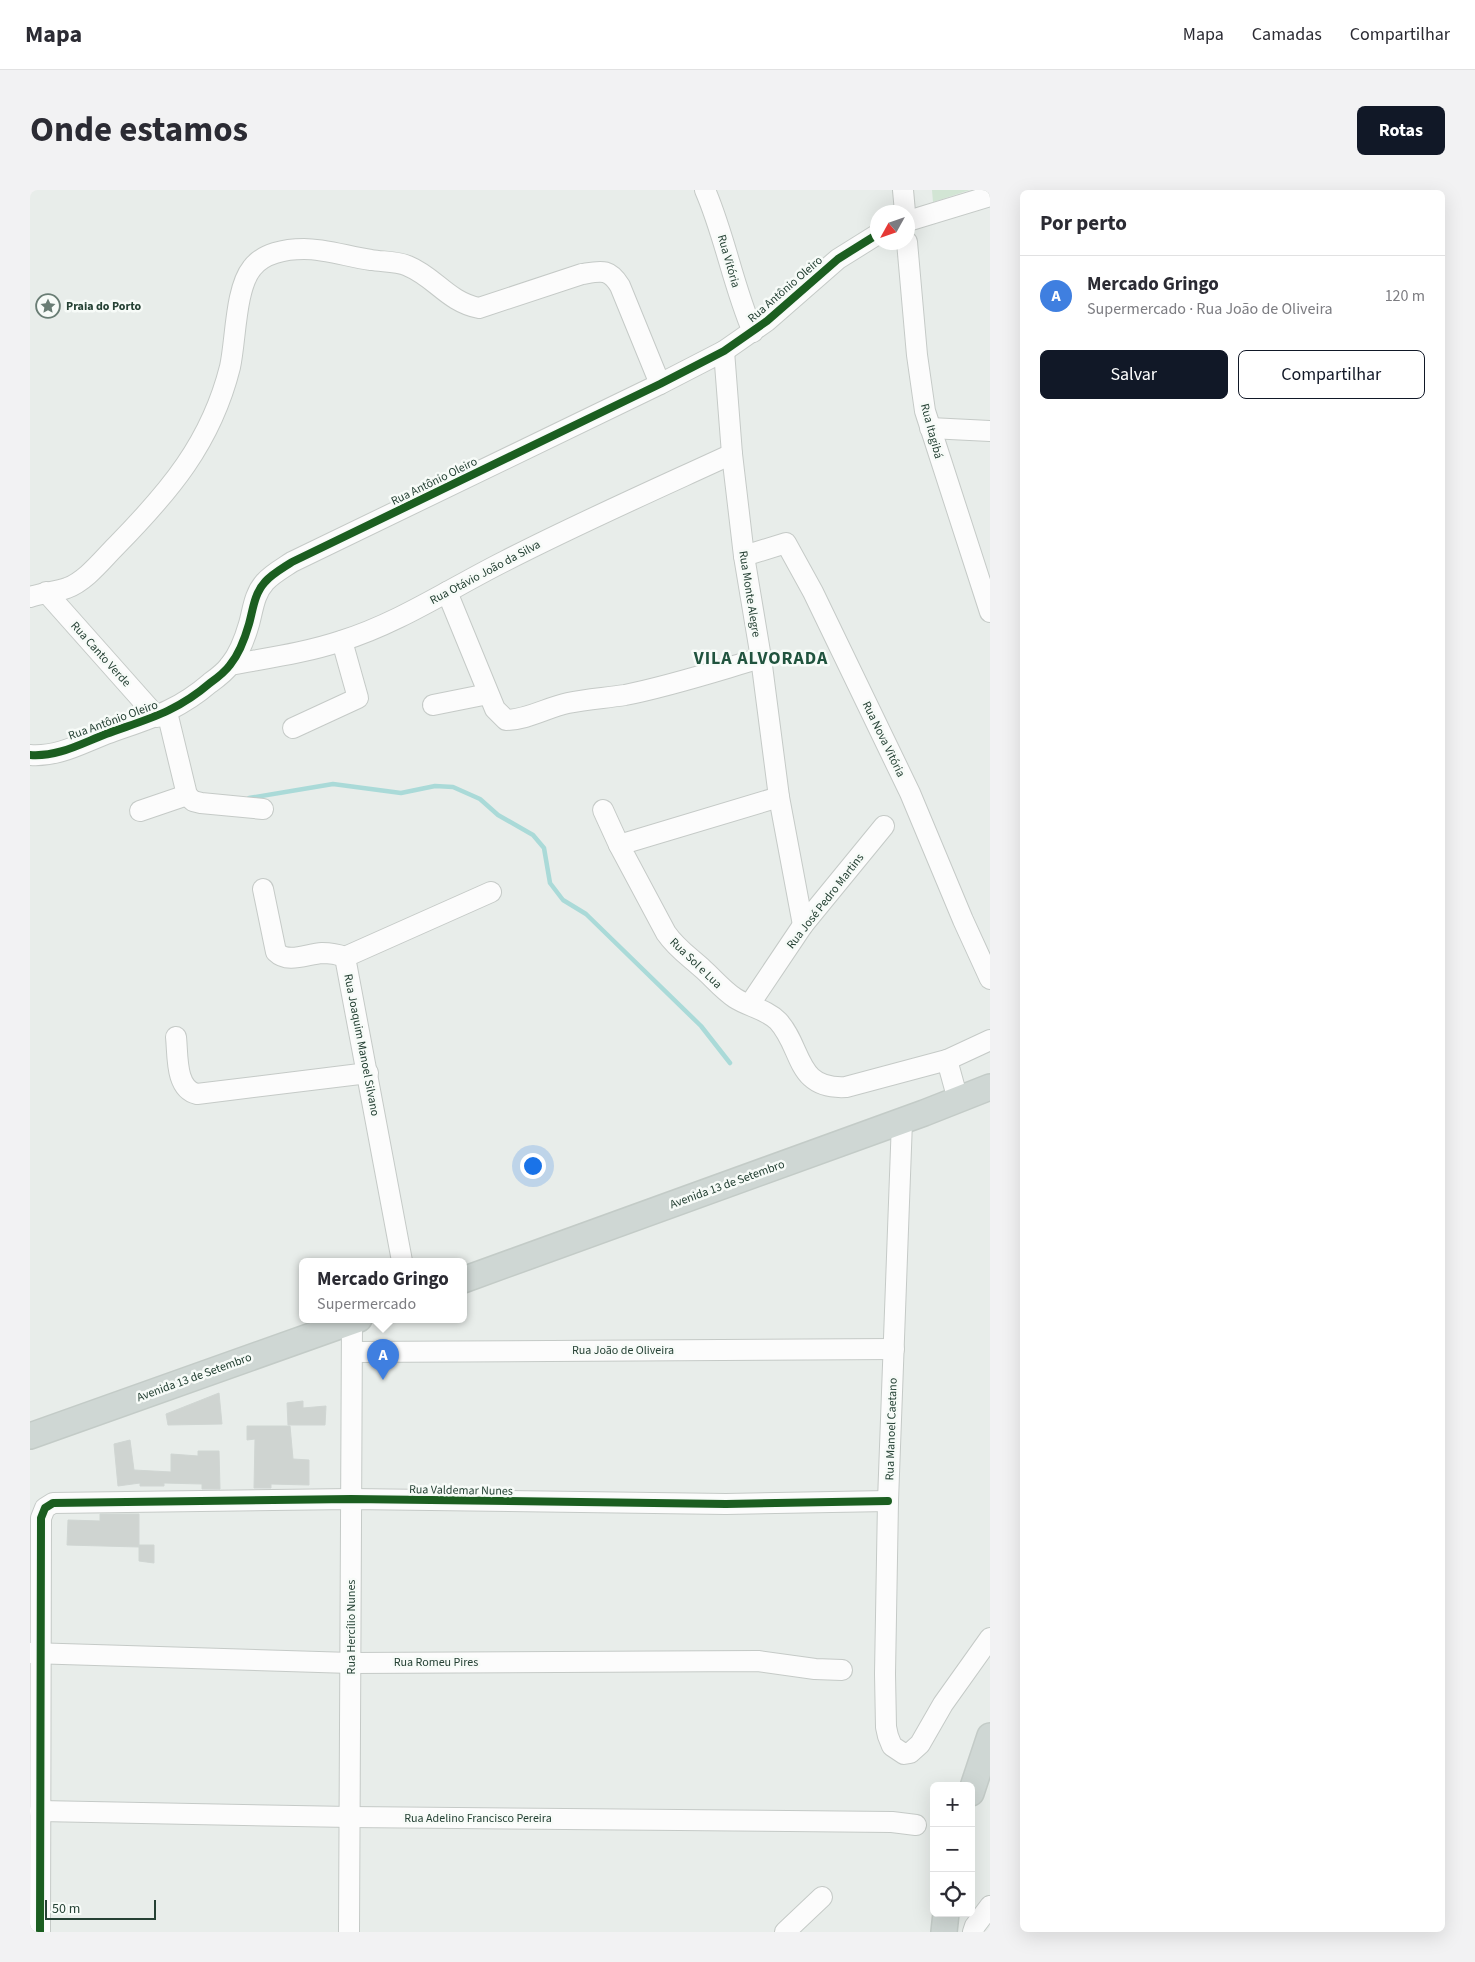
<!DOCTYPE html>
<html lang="pt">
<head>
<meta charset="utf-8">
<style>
	:root { --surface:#fff; --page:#f2f2f3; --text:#2b2b33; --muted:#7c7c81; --line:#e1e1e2; --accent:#111827 }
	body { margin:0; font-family:"Source Sans 3",sans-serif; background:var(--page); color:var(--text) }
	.controls { position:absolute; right:15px; bottom:15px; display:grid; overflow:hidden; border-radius:8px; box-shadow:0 5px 20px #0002 }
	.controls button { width:45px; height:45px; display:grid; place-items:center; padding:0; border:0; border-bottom:1px solid var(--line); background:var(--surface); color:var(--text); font:25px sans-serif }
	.compass { position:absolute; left:840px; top:15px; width:45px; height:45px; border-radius:50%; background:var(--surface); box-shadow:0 5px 20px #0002; rotate:230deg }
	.scale { position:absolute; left:15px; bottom:12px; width:111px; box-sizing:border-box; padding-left:5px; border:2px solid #254134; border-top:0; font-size:14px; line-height:18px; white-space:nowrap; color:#254134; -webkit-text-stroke:4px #f7fbf8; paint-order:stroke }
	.you { position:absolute; left:502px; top:975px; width:18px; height:18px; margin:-12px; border:4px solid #fff; border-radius:50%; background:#1a73e8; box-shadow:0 0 0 8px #1a73e833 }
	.badge { display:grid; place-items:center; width:32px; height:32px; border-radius:50%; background:var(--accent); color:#fff; font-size:16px; font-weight:700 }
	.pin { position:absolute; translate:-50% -41px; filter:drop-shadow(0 1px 2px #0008) }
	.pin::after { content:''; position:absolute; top:26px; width:18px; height:15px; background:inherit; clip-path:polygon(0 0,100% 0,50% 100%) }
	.popup { position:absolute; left:269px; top:1068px; width:168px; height:65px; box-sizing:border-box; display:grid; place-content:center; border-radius:8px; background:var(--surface); filter:drop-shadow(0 1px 4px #0005); font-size:16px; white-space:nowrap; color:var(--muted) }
	.popup b { font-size:19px; color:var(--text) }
	.popup::after { content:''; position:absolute; left:50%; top:100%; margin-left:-10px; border:10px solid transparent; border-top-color:var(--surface) }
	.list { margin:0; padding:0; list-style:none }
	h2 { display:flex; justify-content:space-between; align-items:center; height:65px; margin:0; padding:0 20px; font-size:21px }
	h2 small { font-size:16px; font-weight:400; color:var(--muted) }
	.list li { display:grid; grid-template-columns:32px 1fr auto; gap:15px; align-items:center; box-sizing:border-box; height:80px; padding:0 20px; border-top:1px solid var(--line) }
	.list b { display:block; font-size:19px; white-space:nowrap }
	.list p { margin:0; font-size:16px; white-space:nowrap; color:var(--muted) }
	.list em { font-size:16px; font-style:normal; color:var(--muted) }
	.actions { display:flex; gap:10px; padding:15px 20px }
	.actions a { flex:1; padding:11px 0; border:1px solid var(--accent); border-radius:8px; text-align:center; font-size:18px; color:var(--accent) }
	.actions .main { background:var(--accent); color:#fff }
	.icon { flex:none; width:28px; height:28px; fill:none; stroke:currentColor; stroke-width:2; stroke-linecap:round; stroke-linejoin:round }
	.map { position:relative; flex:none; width:960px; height:1742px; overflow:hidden; border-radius:8px }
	header { display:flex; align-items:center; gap:30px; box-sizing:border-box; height:70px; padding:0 25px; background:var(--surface); border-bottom:1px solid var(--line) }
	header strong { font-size:24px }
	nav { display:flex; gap:28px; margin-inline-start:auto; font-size:18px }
	.intro { display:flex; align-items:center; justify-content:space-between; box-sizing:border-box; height:120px; padding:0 30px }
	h1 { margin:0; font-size:35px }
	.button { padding:12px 22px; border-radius:8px; background:var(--accent); color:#fff; font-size:18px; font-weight:700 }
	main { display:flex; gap:30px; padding:0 30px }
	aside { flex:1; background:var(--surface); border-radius:8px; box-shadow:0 5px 20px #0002 }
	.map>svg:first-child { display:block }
	.green { fill:#d2e5d4 }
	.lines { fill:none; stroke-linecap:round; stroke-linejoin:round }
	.stream { stroke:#aadad8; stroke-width:4.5 }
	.building { fill:#cfd4d1; stroke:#d0d6d3 }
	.minor-casing { stroke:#c5cac7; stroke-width:22 }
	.major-casing { stroke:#c3cbc7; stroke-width:28 }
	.minor { stroke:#fcfcfc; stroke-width:20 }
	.major { stroke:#cfd7d4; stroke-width:25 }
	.cycleway-casing { stroke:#f7fbf8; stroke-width:11 }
	.cycleway { stroke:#1b5e20; stroke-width:8 }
	.labels { text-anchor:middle; stroke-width:5; stroke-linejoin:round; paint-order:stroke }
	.street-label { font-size:12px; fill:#254134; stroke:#f7fbf8 }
	.poi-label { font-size:12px; font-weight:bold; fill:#254134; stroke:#f7fbf8; text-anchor:start }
	.district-label { font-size:18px; font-weight:bold; letter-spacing:1px; fill:#20533e; stroke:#f7fbf8 }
</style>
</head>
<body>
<header>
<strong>Mapa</strong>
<nav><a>Mapa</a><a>Camadas</a><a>Compartilhar</a></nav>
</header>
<div class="intro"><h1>Onde estamos</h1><a class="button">Rotas</a></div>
<main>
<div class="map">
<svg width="960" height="1742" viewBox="0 0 960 1742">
	<rect width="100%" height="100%" fill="#e8edea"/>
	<polygon class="green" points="902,0 940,0 903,12"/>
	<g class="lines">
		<polyline class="stream" points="219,608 303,594 371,603 405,596 423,597 450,609 468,625 503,645 514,658 520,693 533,710 556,724 671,836 700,873"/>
	</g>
	<g class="building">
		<polygon points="189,1203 192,1234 138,1235 136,1224"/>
		<polygon points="273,1211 273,1218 296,1216 295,1235 258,1235 257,1213"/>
		<polygon points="217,1236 260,1236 263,1269 279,1270 279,1295 241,1294 241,1298 224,1298 225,1249 217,1250"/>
		<polygon points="100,1250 104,1280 141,1282 141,1264 168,1266 168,1261 189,1261 190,1299 172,1299 172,1294 134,1293 134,1296 110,1296 110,1293 88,1296 84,1254"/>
		<polygon points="70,1324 109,1324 109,1357 37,1355 38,1330 70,1331"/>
		<polygon points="109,1355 124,1355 124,1373 109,1371"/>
	</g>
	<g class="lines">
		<g class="minor-casing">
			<g id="minor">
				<path d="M675,0C695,46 703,96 723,142"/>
				<polyline points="873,0 875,22"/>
				<polyline points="878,31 960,6"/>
				<polyline points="877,52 887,165 895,221 960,422"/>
				<polyline points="694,161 702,264 714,366 731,468 749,607 773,735"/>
				<polyline points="900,238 960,241"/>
				<polyline points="714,366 756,353 783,402 880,603 933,730 960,789"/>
				<polyline points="16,402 127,527"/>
				<path d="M417,402L465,519L476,530C497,530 518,517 538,513C557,509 576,508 595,505C641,496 686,481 731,468"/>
				<path d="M0,407C12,403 25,402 37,398C56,391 72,370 86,356C139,302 181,253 200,177C206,150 205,99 222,78C233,63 256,59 274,59C296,59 319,67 341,70C353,72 367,71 378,76C405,87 418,112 449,118L552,84C571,81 579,78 590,96L630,194"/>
				<path d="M200,475C237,468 275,463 311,451C369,433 421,398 475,371C549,333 626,299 702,264"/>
				<polyline points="403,515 458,504"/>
				<polyline points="137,522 157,605 163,611 171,613 233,619"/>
				<polyline points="263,538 328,508 312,451"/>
				<path d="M0,565C28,567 50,554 76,544C117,529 145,523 180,493C187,488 195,482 200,475C209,464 215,448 219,434C223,420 224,404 235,392C242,384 253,378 262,372L630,194L694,161L737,131L808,69L848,44"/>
				<path d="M749,607L589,655L636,743C647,759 660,767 674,780C684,789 693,800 705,808C719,817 736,819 748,831C773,858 765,900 816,897L917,870"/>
				<polyline points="573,620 589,655"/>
				<polyline points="110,621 157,605"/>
				<path d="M233,699L246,762C258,774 277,764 292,763C300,763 307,764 315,767"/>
				<polyline points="720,814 773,735 854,636"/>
				<path d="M146,847C148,865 145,899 167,904L338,883"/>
				<polyline points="928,910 917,870 960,850"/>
				<polyline points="872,931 858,1311 855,1484 856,1537 858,1546 862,1556 874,1564 880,1563 890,1554 913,1514 960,1448"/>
				<polyline points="372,1071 315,767 461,702"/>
				<polyline points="322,1162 864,1159"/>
				<polyline points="0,1463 321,1473 728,1471 785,1479 812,1480"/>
				<polyline points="10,1621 320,1627 862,1632 886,1635"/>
				<polyline points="10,1742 11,1328 15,1318 23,1313 321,1309 696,1314 858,1311"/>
				<polyline points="319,1742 322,1131"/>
				<polyline points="755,1742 792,1707"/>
				<polyline points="943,1742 945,1736 960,1716"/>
			</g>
		</g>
		<g class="major-casing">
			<g id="major">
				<polyline points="433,1090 894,923 960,897"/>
				<polyline points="0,1246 329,1129"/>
				<polyline points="941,1603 960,1546"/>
				<polyline points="914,1742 916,1723"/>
			</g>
		</g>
		<use href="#minor" class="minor"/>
		<use href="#major" class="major"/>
		<g class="cycleway-casing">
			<g id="cycleway">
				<path d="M0,565C28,567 50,554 76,544C117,529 145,523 180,493C187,488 195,482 200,475C209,464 215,448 219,434C223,420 224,404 235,392C242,384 253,378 262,372L630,194L694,161L737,131L808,69L848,44"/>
				<polyline points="10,1742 11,1328 15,1318 23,1313 321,1309 696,1314 858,1311"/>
			</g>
		</g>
		<use href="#cycleway" class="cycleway"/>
	</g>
	<defs>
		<g id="sight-ring" transform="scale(1.25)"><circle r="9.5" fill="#f7fbf8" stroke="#697d74" stroke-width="1.5"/><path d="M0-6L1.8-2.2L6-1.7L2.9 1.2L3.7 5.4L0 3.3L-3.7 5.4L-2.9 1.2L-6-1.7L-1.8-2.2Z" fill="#697d74"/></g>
	</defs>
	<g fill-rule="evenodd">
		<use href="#sight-ring" x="18" y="116"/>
	</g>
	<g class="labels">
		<g class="street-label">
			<text transform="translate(699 71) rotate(74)" y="4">Rua Vitória</text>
			<text transform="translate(755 99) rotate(-41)" y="4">Rua Antônio Oleiro</text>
			<text transform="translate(902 241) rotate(75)" y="4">Rua Itagibá</text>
			<text transform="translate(404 291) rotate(-26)" y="4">Rua Antônio Oleiro</text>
			<text transform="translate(455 382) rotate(-28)" y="4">Rua Otávio João da Silva</text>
			<text transform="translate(720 404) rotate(81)" y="4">Rua Monte Alegre</text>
			<text transform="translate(71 464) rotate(48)" y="4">Rua Canto Verde</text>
			<text transform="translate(83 530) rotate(-20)" y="4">Rua Antônio Oleiro</text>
			<text transform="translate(854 549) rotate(64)" y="4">Rua Nova Vitória</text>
			<text transform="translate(795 711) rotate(-52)" y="4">Rua José Pedro Martins</text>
			<text transform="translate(666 773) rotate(44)" y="4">Rua Sol e Lua</text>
			<text transform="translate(332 855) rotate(79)" y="4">Rua Joaquim Manoel Silvano</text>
			<text transform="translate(697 994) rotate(-20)" y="4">Avenida 13 de Setembro</text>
			<text x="593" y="1164">Rua João de Oliveira</text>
			<text transform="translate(164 1187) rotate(-20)" y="4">Avenida 13 de Setembro</text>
			<text transform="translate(861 1239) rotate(-88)" y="4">Rua Manoel Caetano</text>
			<text transform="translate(431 1300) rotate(1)" y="4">Rua Valdemar Nunes</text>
			<text transform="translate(321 1437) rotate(-90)" y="4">Rua Hercílio Nunes</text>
			<text x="406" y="1476">Rua Romeu Pires</text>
			<text x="448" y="1632">Rua Adelino Francisco Pereira</text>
		</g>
		<g class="poi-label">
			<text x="36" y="120">Praia do Porto</text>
		</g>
		<g class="district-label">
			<text x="731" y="474">VILA ALVORADA</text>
		</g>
	</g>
</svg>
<div class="controls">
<button>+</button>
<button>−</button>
<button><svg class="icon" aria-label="locate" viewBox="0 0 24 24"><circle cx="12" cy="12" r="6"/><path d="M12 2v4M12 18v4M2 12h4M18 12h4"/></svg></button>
</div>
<svg class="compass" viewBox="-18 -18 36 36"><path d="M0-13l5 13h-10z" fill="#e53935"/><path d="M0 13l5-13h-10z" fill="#7c7c81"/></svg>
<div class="scale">50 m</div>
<div class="you"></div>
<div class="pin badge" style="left:353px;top:1190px;background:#3f7fe0">A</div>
<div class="popup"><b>Mercado Gringo</b>Supermercado</div>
</div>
<aside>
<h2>Por perto<small></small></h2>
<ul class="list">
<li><span class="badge" style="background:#3f7fe0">A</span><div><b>Mercado Gringo</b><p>Supermercado · Rua João de Oliveira</p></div><em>120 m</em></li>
</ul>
<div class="actions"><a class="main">Salvar</a><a>Compartilhar</a></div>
</aside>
</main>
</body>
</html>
